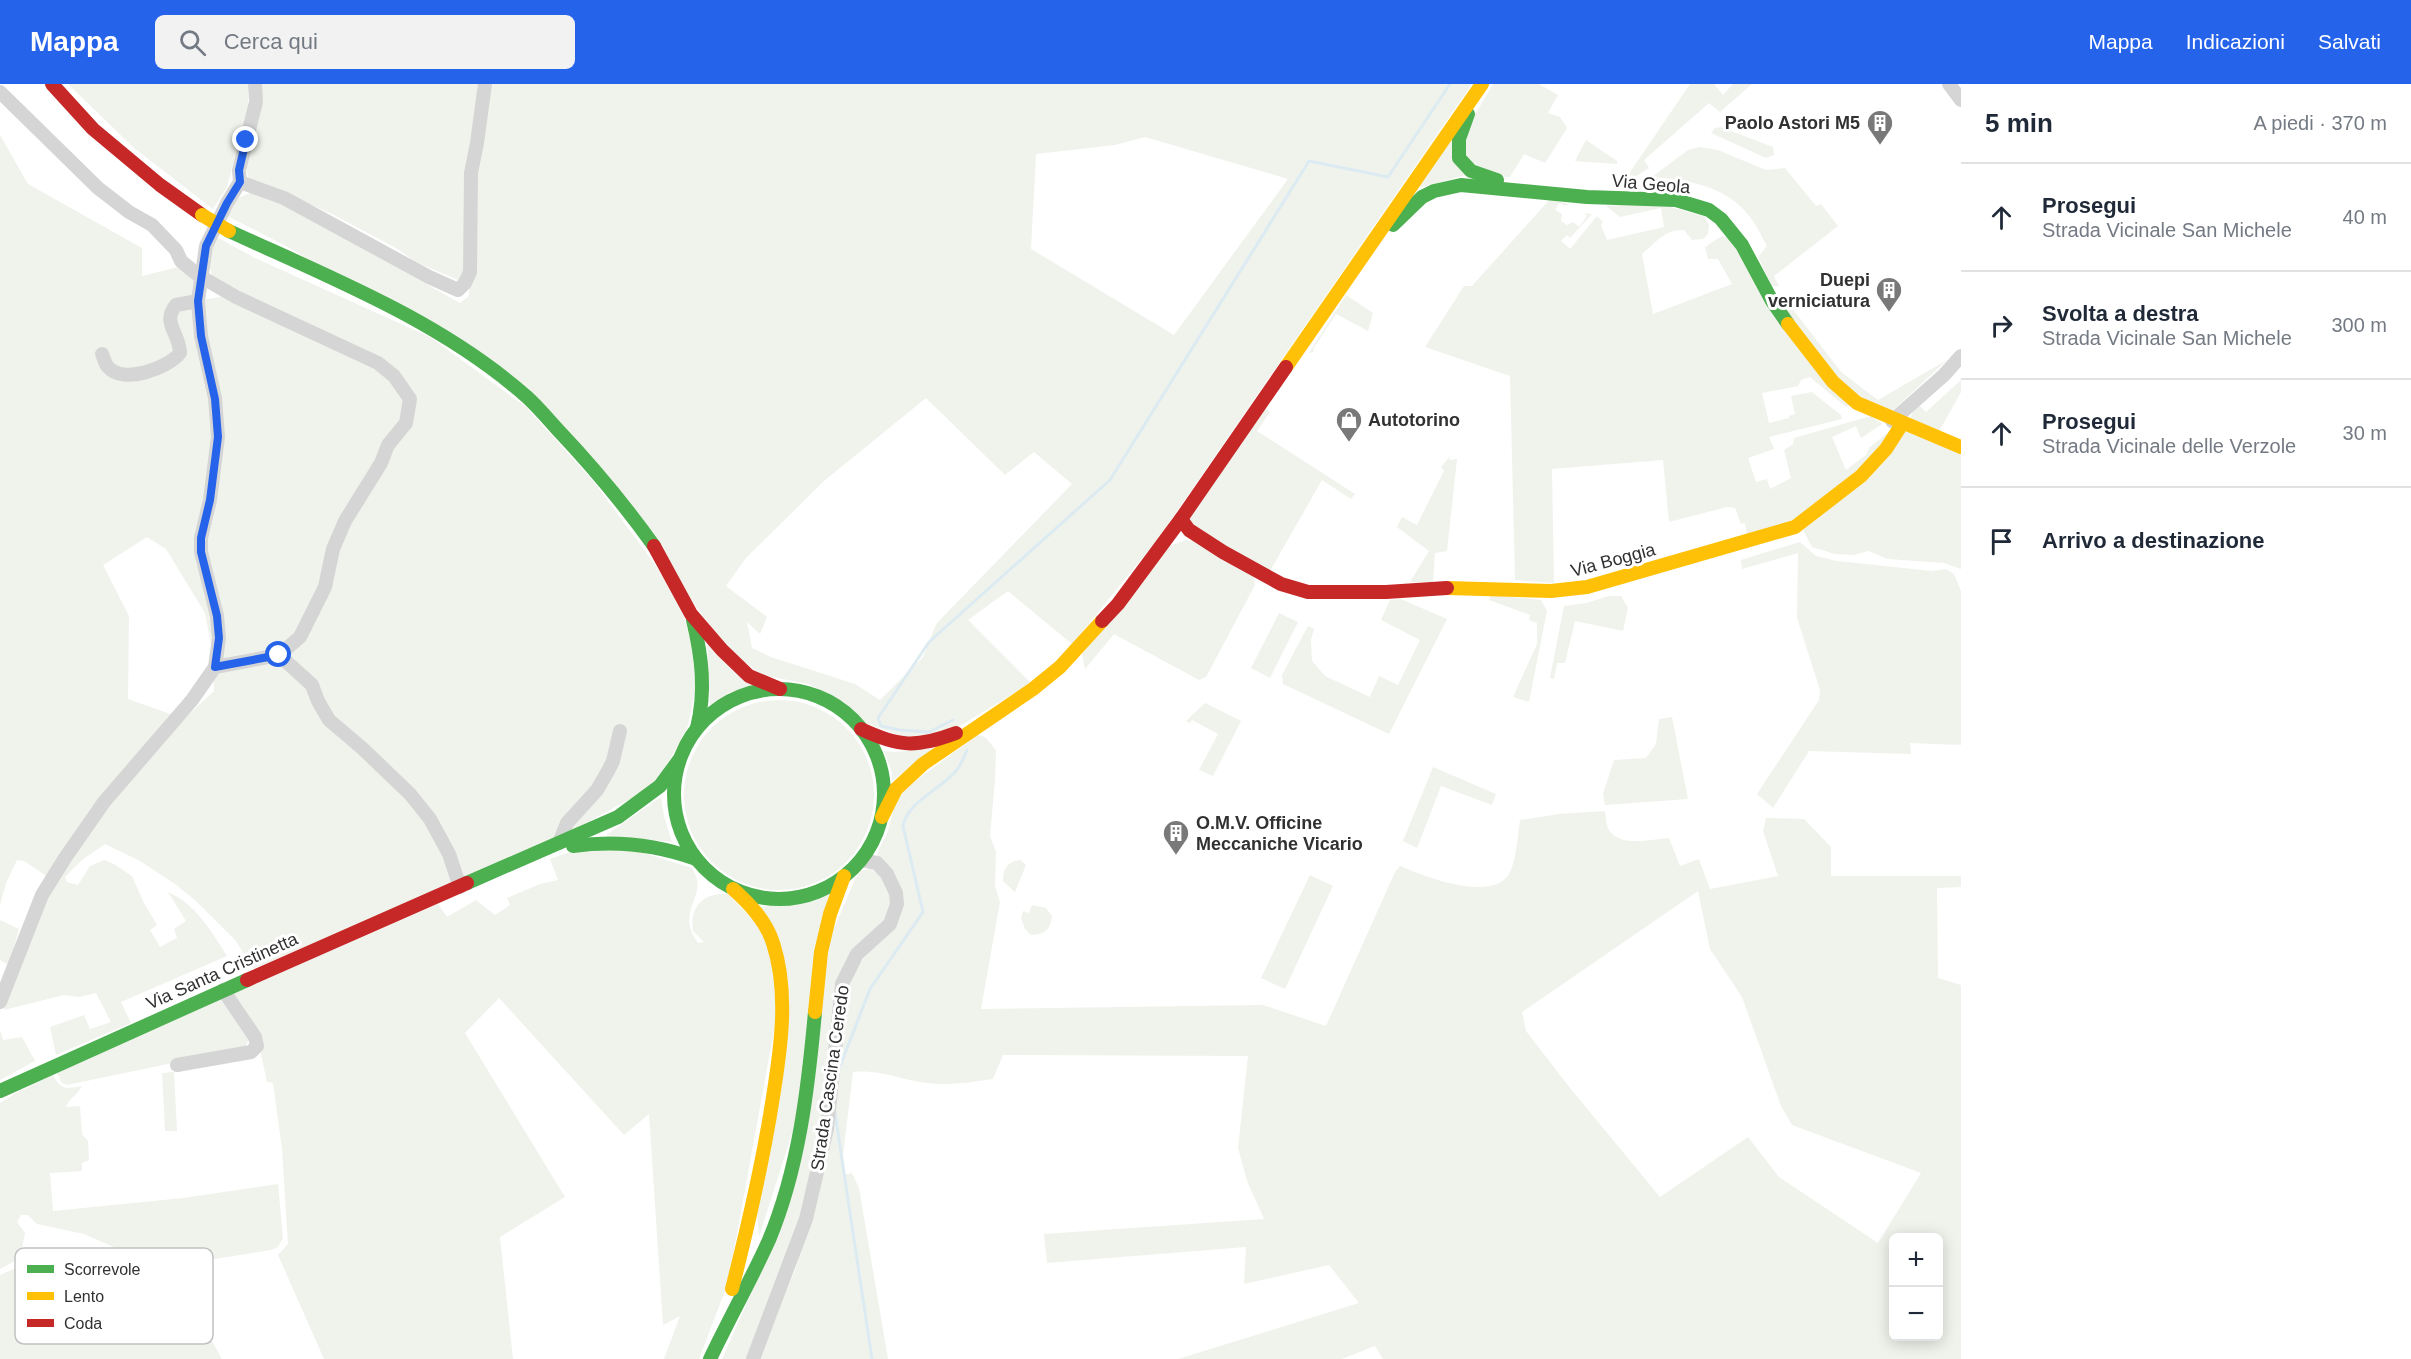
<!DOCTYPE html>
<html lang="it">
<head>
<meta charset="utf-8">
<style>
	:root { --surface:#fff; --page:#f2f2f3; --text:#1f2937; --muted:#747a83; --line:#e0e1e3; --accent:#2563eb }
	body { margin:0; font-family:Arial,sans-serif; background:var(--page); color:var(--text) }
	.controls { position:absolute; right:18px; bottom:18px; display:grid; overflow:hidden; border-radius:9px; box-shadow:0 3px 15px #0003 }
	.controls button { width:54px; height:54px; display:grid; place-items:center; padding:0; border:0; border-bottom:2px solid var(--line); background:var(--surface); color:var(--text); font:30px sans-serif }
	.stop { position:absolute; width:18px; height:18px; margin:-14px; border:4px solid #2563eb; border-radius:50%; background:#fff }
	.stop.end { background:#2563eb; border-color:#fff; box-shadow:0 2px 6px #0008 }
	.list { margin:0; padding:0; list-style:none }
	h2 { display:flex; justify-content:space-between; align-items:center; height:78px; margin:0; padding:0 24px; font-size:26px }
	h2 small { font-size:20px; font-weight:400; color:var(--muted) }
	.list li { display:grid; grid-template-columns:39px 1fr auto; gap:18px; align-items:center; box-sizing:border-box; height:108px; padding:0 24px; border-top:2px solid var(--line) }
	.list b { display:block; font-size:22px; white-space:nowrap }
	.list p { margin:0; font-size:20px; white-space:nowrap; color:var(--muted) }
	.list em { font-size:20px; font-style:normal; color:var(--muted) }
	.icon { flex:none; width:33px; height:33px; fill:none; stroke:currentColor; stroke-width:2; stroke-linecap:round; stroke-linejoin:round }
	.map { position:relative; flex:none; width:1961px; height:1275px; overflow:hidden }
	header { display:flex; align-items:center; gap:36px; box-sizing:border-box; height:84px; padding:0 30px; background:var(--accent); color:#fff }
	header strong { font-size:28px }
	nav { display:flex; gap:33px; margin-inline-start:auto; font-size:21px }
	.search { width:420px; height:54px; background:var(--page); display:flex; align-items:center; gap:15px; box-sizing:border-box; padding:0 21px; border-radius:9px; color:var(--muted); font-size:22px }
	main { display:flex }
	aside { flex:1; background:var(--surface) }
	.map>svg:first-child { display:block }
	.green { fill:#f0f3ec; fill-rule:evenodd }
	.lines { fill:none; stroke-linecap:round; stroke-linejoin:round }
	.stream { stroke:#dceaf2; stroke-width:3 }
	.street { stroke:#d5d5d5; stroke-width:14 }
	.fast { stroke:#4caf50; stroke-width:14 }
	.slow { stroke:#ffc107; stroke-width:14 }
	.jam { stroke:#c62828; stroke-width:14 }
	.slow-bridge { stroke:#ffc107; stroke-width:14 }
	.route { stroke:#2563eb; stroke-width:8 }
	.labels { text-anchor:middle; stroke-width:6; stroke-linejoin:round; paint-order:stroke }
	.poi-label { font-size:18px; font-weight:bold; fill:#313131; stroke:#fff; text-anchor:end }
	.street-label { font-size:18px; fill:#313131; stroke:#fff }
	.key { fill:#fff; stroke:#c1c1c1; stroke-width:1.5 }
	.key-label { font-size:16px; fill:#313131 }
</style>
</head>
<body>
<header>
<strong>Mappa</strong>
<div class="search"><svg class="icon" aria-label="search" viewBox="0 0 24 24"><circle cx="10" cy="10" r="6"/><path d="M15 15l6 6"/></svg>Cerca qui</div>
<nav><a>Mappa</a><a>Indicazioni</a><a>Salvati</a></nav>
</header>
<main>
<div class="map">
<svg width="1961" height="1275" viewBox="0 0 1961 1275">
	<rect width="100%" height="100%" fill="#fff"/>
	<g class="green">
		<polygon points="68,0 248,0 248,21 227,103 213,125 134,64"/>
		<path d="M257,0H1472L1157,456L1072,560L1008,507L968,536L1031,599L955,645L914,656L865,639L844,618L828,609L808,600L762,591L730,567L529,305L286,162L227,132L238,114L252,108L282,119L460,219L469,212V202L465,199L416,178L396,164L332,130L248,93L246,82ZM1145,53L1288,95L1174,251L1031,165L1036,70L1115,61ZM926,314L1005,391L1034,368L1072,400L936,540L923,573L880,616L855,600L771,573L752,564L747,538L760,550L767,533L726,502L746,474L824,397Z"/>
		<path d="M1493,0H1539L1558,11L1548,29L1560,33L1567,44L1545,79L1524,70L1510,93C1484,90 1480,91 1464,69L1467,44Z"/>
		<polygon points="1690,0 1714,0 1723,11 1733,0 1752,0 1720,28 1709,19 1644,76 1649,84 1620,103"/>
		<polygon points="1721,43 1773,63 1774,71 1766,74 1711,49 1715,44"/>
		<polygon points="1453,50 1466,91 1418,104"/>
		<path d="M0,51L28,100L142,164V192L186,181L198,191L196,217L220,213C210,184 205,184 215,152L253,173L430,253L526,323L593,397L654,479L682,526L699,588L688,642L656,701L551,758L253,885L236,857L196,817L175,800L140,777L105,760L82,776L65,793L67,798L78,801L90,782L104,776L114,780L132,792L143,817L157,841L150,846L160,863L177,854L174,845L186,837L168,808C196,820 211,847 227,872L121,918L131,939L56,971L50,943L84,931L90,945L111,938L96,909L79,913L64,911L4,926L48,793L24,777L17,776L6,799L0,821ZM147,453L166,465L205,529L213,571L214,607L184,635L128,615L129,532L103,481Z"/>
		<polygon points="1586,56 1617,77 1617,80 1575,77"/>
		<path d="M1700,63L1718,66L1766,86L1785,84L1816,122L1821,120L1838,142L1774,192L1779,202H1772L1758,173L1767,162C1762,153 1757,142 1750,133C1727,102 1688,96 1652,93L1688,66Z"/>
		<path d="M1550,115L1568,120L1567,122L1559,119L1555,126L1562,130L1561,137L1567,141L1573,138L1579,143L1587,132L1584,129L1592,130L1570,154L1567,151L1561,157L1570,165L1597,132L1603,138L1601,141L1607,156L1664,143L1661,124L1620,133L1606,122L1658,119L1705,133L1709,141L1708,150L1703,155L1692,156L1684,146C1663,146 1657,158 1642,170L1653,230L1732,200L1718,175H1708L1705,163L1722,152L1730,154L1849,322L1846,323L1810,293L1801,296L1798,302L1762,309L1769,339L1789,334V332L1795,330L1791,312L1812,308L1841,331L1842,335L1769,353L1774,365L1748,374L1756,398L1767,395L1770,405L1791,394L1784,366L1793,360L1794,354L1871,332L1882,340L1861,354L1856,342L1832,353L1846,386L1866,371L1869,364L1888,348L1879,368L1794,437L1747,452L1745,439L1741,440L1735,424L1727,423L1669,438L1663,376L1552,385L1554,499L1515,496L1510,292L1425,263L1464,202H1472Z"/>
		<polygon points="1346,211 1373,229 1368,247 1336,230 1313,265 1314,268 1309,269"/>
		<polygon points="1785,215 1841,288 1878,316 1947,276 1892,327 1883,327 1836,296 1781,220"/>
		<polygon points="1961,296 1961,308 1938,349 1910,335 1914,325 1920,322 1926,328"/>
		<polygon points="1265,325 1270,328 1257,347 1355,410 1351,415 1322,396 1270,487 1195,446 1188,433"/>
		<polygon points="1904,347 1961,368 1961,485 1944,479 1888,475 1868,467 1854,471 1835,470 1812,463 1803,446"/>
		<polygon points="1451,371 1449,376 1457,375 1447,467 1435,469 1433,498 1410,498 1429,467 1397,443 1402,433 1417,441 1444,387 1441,383"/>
		<polygon points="1186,456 1193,457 1254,493 1255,501 1206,593 1199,596 1114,550 1085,585 1082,570 1169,462"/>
		<polygon points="1800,458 1816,472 1837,477 1932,487 1946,485 1954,490 1961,507 1961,661 1910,659 1911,670 1809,667 1773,724 1757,710 1819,616 1820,606 1797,534 1798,469 1742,485 1741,476"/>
		<polygon points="1491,511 1541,516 1547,527 1529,618 1513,613 1537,560 1537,539 1529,536 1530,531 1489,516"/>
		<polygon points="1609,512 1621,512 1628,524 1623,547 1575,537 1565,579 1557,579 1554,595 1550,594 1564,522 1586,519"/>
		<polygon points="1401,515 1447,535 1389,650 1283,600 1282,591 1308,542 1314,545 1311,556 1312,577 1325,592 1370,613 1379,592 1398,601 1420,556 1381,536 1390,516"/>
		<polygon points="1279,529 1298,538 1270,594 1251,584"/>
		<polygon points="707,557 754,601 728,609 710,622"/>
		<circle cx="779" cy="711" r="95"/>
		<polygon points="1205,619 1241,637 1213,692 1199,686 1218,650 1192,636 1190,639 1186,637"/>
		<polygon points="1672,633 1688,715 1605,721 1603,710 1614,676 1646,674 1656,660 1659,635"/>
		<path d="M978,651L985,653L996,666L995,696L990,752L996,768L995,802L1000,818L981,925L1263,921L1326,942L1395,788L1400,782C1423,792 1492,819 1509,790C1516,778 1518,751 1520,736L1559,730L1605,727C1606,733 1606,741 1609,746C1620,764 1652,755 1669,754L1680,782L1699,775L1710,805L1778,792L1763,747L1766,734L1804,735L1831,763V792H1961V803L1937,804L1938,894L1961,901V1275H1383L1375,1262L1342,1275H1178L1359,1219L1329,1181L1244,1200L1246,1163L1047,1179L1044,1150L1264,1135L1247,1097L1238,1064L1248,972L1003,971L993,995C972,998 948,1002 927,999C899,996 883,985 853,988L842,1080L844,1091L852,1089L859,1104L888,1275H758L795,1186L816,1113L849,903C859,875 872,864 892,843L891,786L877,771C880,761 886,754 889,744C892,732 894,720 900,708ZM1698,807L1710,865L1742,913L1781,1022L1792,1041L1921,1089L1878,1159L1779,1093L1748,1053L1660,1113L1570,1004L1526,947L1522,928ZM1894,1154H1938V1252H1894Z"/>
		<polygon points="934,664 892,697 892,689 884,667 895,668"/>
		<polygon points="1433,683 1496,710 1492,721 1441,702 1417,764 1403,757"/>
		<polygon points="661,713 664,732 672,758 606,751"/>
		<path d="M618,761L692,784C711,814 673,824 698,859L704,858L693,847C689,823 704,808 728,810L762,846L777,930L728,1199L699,1275H664L680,1232L663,1241L649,1030L624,1051L499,914L465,949L565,1113L500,1153L513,1275H324L278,1171L288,1160L282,1065L273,999L267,998L261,970V958L232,910L438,820L447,833L476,816L495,831L510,821L507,814L540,800L558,796L550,775L570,768Z"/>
		<path d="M1020,776L1026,781L1015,808L1003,797C1003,785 1007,778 1020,776Z"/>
		<polygon points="869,785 879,787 891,808 889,835 853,871 823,1042 803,1136 748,1275 722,1275 774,1158 830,854 855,795 861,787"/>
		<polygon points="1310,791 1333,802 1285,905 1261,894"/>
		<path d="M832,808L803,1015L759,1153L757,1129L780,985L759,823C784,821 810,820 832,808Z"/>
		<path d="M1032,821L1046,824L1052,832C1051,845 1044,851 1031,851L1025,845L1021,834L1023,827L1029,829Z"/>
		<polygon points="0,836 19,845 9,881 0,876"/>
		<polygon points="220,915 249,954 245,964 67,1001 62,999 57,989"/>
		<polygon points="0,946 3,956 22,953 35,977 0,996"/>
		<polygon points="174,988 177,1047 165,1047 162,989"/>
		<path d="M53,991C61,1006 66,1005 82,1002C78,1011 69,1014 66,1023L80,1022L82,1050L88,1057L89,1076L82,1079V1087L50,1089L53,1127L183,1114L278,1100L283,1154L278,1163L271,1166L170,1182L222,1275H0V1191C49,1167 91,1186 140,1201L151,1190L154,1181L84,1150L37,1140L28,1131H21L17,1138L25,1149L20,1174L0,1185V1019L16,1009Z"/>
	</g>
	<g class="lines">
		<g class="stream">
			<polyline points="953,636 929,648 900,646 881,642 878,634 929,558 1110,396 1309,77 1388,93 1450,0"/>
			<path d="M839,985L870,905L923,828L903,742C908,717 940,706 956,687C961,681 964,673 967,666"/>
			<polyline points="835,1029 872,1275"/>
		</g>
		<g class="street">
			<polyline points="1949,0 1961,16"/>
			<polyline points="0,8 98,104 129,128 152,141 176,166 181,177 198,191 236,213 378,279 394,292 410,315 406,339 388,361 381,379 345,437 333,465 325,503 300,553 279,571 215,583 192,616 104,718 65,774 42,811 0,918"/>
			<polyline points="240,98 239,86 256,18 255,0"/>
			<path d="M102,270C104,274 105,280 108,283C123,301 168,284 180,269C180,249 161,239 176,221L198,217"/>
			<polyline points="1892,337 1944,291 1961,272"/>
			<polyline points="279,571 312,601 318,617 329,636 362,664 410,710 430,735 449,770 460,803"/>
			<polyline points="215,583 219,554 217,532 201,468 201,454 210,416 218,353 215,314 201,252 198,217 206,162 227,119 240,98 284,114 429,193 458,206 465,199 470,188 471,89 477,59 485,0"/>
			<polyline points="559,759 567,739 597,706 608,687 613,677 620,647"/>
			<polyline points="177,981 251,968 257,962 255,953 223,906"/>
			<polyline points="753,1275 806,1135 827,1045 842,900 857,870 890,840 897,820 896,809 887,790 877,779 861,776"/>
		</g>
		<g class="fast">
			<polyline points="1468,30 1459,55 1459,74 1471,87 1497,96"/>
			<polyline points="1393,141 1422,113 1434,107 1461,101 1587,113 1676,116 1709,126 1721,135 1742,161 1772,217 1788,240"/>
			<path d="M229,147C331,194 441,237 527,313C538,323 548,335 558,346C593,383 624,420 654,462"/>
			<path d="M693,536C702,573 706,607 697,644"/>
			<circle cx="779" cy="710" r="105"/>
			<path d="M573,762C616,756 655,760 696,775"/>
			<polyline points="467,799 618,733 660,702 679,676"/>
			<polyline points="0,1007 247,896"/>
			<path d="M710,1275C729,1235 751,1196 769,1156C799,1084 808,1005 815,928"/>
		</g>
		<g class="slow">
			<polyline points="1788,240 1833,298 1857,319 1961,363"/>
			<polyline points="1286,283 1482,0"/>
			<polyline points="1447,504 1551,507 1587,503 1795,443 1861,392 1886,365 1902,340"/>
			<polyline points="882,733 896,705 923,680 1033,605 1060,583 1102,537"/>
			<polyline points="815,928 821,868 830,830 844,792"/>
			<path d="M732,1205C748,1142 763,1078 773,1013C781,963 789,908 773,859C766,837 750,820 733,805"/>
		</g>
		<g class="jam">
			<polyline points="52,0 93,45 160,101 202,131"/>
			<polyline points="1181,435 1189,446 1223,468 1281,500 1308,508 1386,508 1447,504"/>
			<polyline points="654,462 691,530 722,566 749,592 780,605"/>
			<polyline points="1102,537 1118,520 1181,435 1286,283"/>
			<path d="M861,645C899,663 916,664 956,649"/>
			<polyline points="247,896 467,799"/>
		</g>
		<polyline class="slow-bridge" points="202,131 229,147"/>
	</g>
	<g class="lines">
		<polyline class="route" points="246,56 239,86 240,98 227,119 206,162 198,217 201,252 215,315 218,353 210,416 201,454 201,468 217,532 219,554 215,583 279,571"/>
	</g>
	<defs>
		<g id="building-pin" transform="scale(1.35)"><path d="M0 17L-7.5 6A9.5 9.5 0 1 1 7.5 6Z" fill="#797979" stroke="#fff"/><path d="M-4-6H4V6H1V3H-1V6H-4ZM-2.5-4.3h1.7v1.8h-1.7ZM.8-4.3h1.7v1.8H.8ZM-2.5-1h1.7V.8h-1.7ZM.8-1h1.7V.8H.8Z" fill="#fff"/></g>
		<g id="shop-pin" transform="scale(1.35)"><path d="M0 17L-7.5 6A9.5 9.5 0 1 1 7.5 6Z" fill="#797979" stroke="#fff"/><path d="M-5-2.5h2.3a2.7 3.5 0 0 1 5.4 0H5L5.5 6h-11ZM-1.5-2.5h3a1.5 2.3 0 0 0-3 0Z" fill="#fff"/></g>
	</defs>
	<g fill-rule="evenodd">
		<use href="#building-pin" x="1880" y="39"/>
		<use href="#building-pin" x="1889" y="206"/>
		<use href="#shop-pin" x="1349" y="336"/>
		<use href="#building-pin" x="1176" y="749"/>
	</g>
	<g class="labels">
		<g class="poi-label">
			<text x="1860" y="45">Paolo Astori M5</text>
			<text x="1870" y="202">Duepi<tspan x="1870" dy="21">verniciatura</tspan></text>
			<text x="1368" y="342" text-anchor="start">Autotorino</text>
			<text x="1196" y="745" text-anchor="start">O.M.V. Officine<tspan x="1196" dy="21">Meccaniche Vicario</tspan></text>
		</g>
		<g class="street-label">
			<text transform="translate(1651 100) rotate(5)" y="6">Via Geola</text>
			<text transform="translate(1613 476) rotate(-15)" y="6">Via Boggia</text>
			<text transform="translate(222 887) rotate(-24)" y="6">Via Santa Cristinetta</text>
			<text transform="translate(830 994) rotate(-82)" y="6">Strada Cascina Ceredo</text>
		</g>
	</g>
	<rect x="15" y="1164" width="198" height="96" rx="9" class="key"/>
	<rect x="27" y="1181" width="27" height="8" fill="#4caf50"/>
	<rect x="27" y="1208" width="27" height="8" fill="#ffc107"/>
	<rect x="27" y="1235" width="27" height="8" fill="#c62828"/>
	<g class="key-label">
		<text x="64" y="1191">Scorrevole</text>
		<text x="64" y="1218">Lento</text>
		<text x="64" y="1245">Coda</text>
	</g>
</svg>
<div class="controls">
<button>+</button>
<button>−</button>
</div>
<div class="stop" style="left:279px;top:571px"></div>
<div class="stop end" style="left:246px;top:56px"></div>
</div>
<aside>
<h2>5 min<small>A piedi · 370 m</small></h2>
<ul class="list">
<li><svg class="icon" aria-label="ahead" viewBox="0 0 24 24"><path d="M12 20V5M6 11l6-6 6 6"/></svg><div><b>Prosegui</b><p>Strada Vicinale San Michele</p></div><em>40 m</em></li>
<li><svg class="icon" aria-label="right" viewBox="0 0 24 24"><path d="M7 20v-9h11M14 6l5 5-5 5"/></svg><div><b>Svolta a destra</b><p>Strada Vicinale San Michele</p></div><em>300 m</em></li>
<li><svg class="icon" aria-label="ahead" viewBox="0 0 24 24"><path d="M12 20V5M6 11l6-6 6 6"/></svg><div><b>Prosegui</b><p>Strada Vicinale delle Verzole</p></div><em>30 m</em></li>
<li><svg class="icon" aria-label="arrive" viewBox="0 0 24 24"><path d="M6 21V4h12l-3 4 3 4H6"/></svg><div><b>Arrivo a destinazione</b></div></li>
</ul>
</aside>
</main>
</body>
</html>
